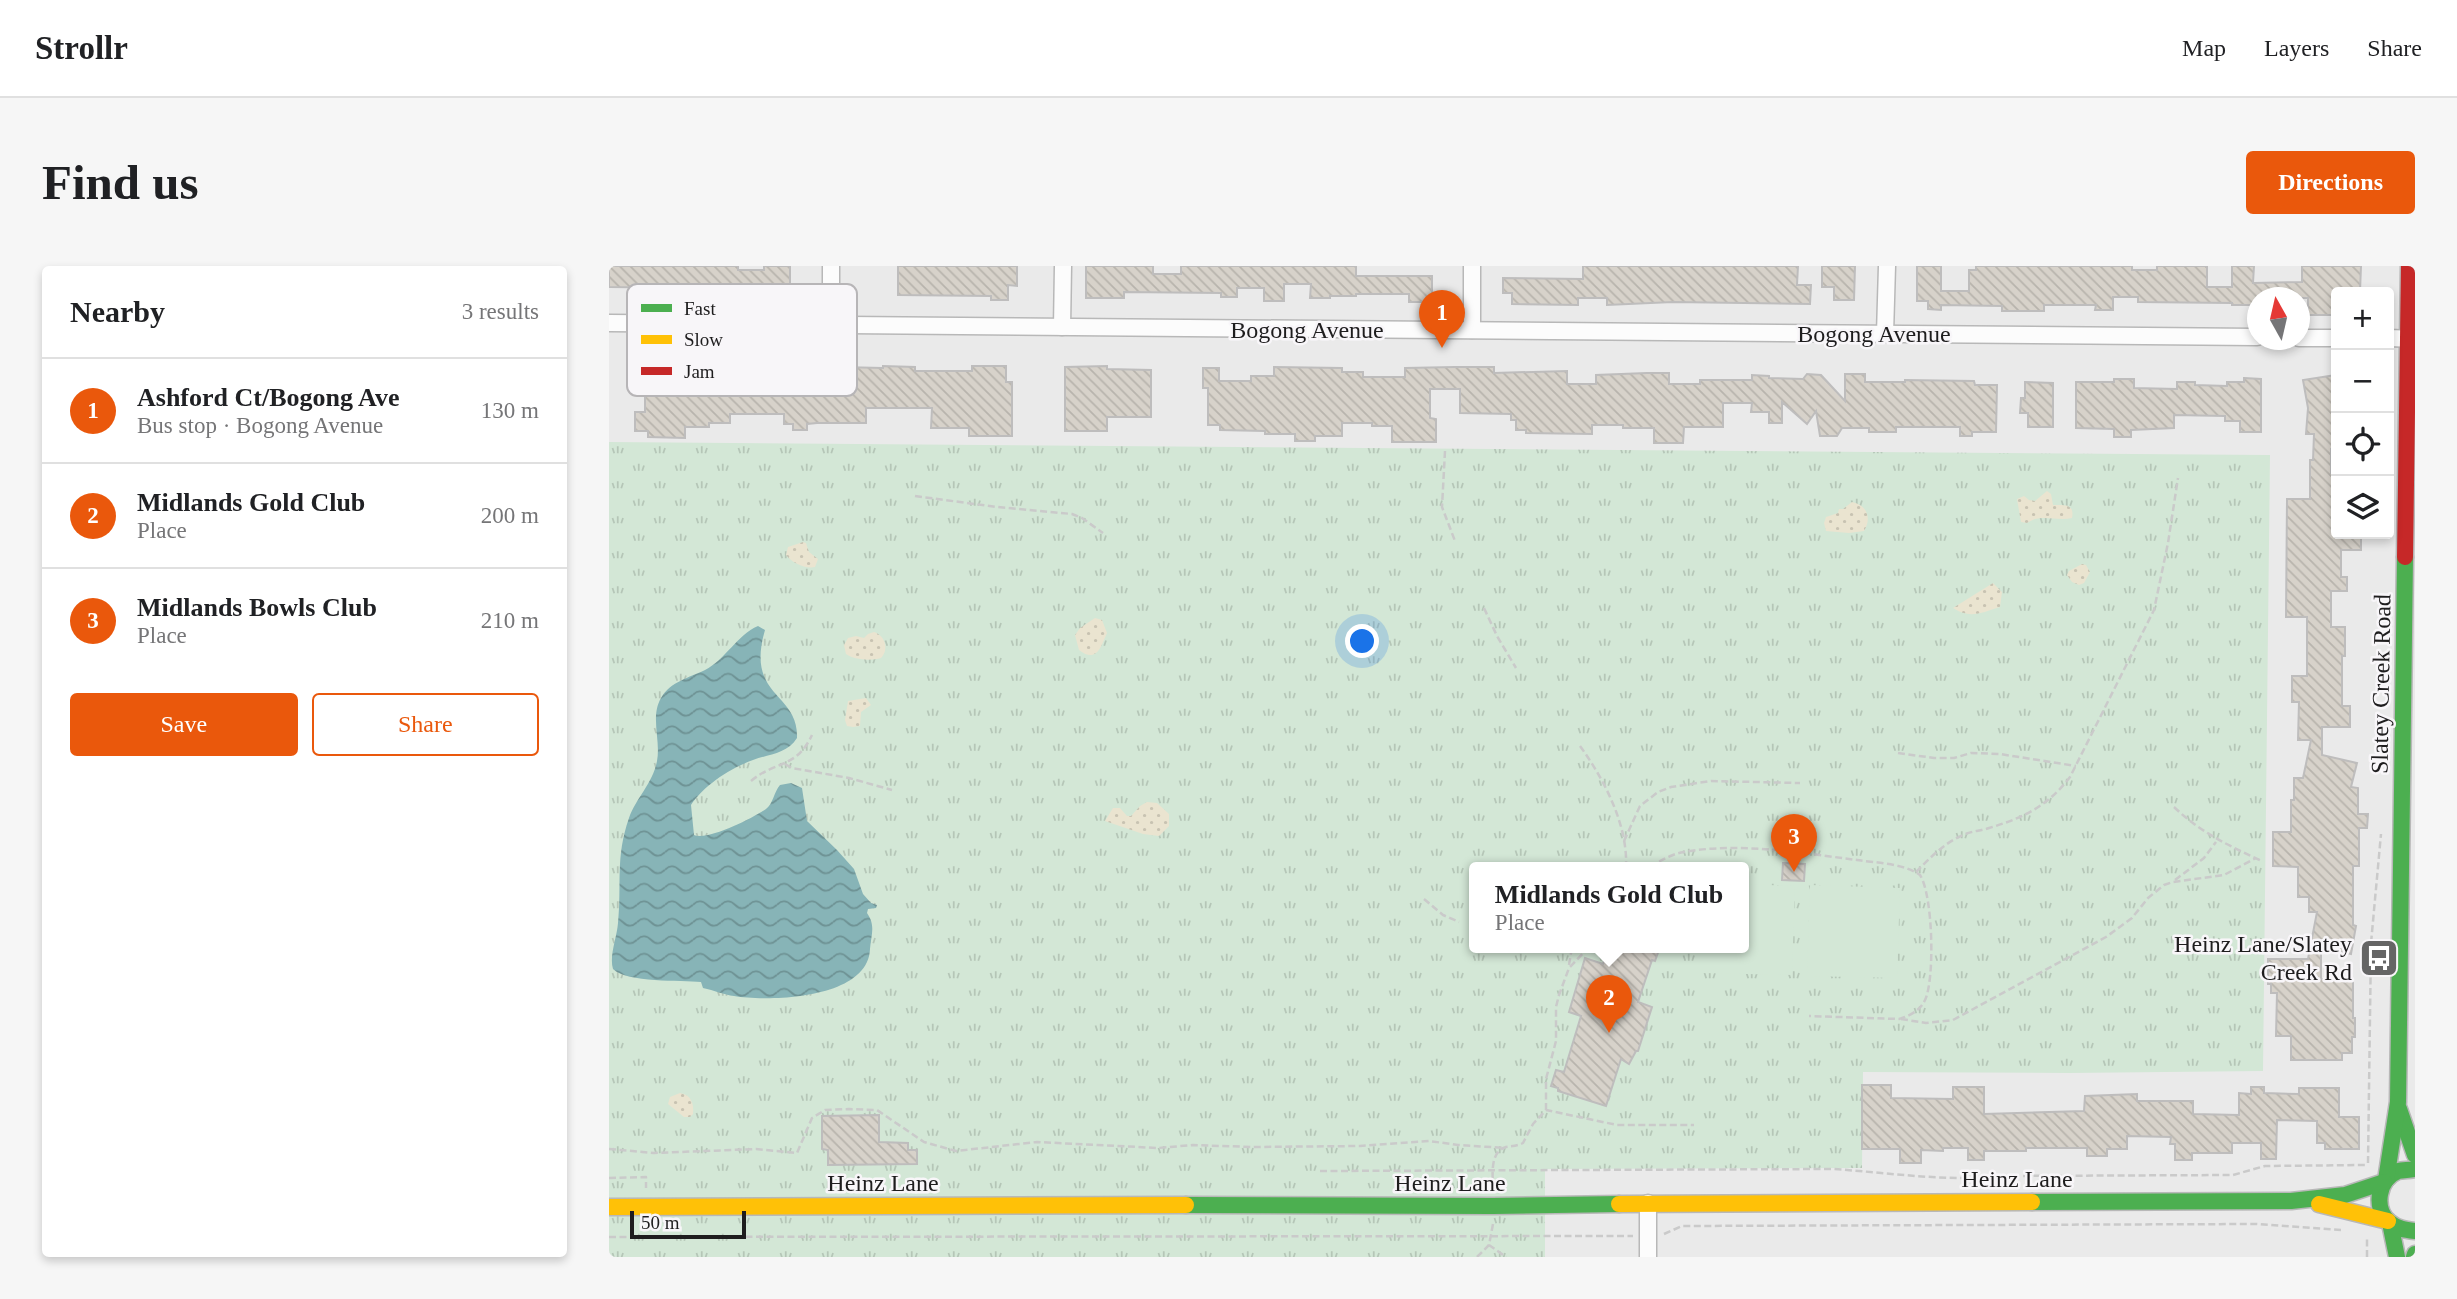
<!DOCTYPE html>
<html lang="en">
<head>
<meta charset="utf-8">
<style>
	:root { --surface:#fff; --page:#f6f6f6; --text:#202124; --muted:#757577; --line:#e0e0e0; --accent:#ea580c }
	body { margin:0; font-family:"Times New Roman",serif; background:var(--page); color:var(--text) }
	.controls { position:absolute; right:21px; top:21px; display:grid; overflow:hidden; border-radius:7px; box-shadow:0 4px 10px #0003 }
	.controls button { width:63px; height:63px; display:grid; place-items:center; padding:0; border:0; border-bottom:2px solid var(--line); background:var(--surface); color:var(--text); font:35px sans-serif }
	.compass { position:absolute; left:1638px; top:21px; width:63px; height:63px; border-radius:50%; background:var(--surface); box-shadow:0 4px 10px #0003; rotate:352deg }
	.scale { position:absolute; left:21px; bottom:18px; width:116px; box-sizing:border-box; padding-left:7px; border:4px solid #1e1d1e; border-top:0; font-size:19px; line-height:24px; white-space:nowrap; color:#1e1d1e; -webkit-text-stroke:5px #f8f6f9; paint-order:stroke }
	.you { position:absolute; left:754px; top:376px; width:24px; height:24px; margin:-18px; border:5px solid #fff; border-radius:50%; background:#1a73e8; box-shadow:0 0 0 10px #1a73e833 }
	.badge { display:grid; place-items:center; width:46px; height:46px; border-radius:50%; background:var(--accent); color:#fff; font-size:23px; font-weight:700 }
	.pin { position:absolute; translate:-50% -58px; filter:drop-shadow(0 2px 4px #0008) }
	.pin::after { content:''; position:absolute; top:37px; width:24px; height:21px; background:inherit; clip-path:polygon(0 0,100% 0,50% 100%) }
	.popup { position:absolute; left:860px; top:596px; width:280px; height:91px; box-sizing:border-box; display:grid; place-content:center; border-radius:7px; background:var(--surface); filter:drop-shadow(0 2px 5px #0005); font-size:23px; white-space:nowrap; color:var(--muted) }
	.popup b { font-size:26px; color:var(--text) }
	.popup::after { content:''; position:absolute; left:50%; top:100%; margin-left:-14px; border:14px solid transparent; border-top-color:var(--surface) }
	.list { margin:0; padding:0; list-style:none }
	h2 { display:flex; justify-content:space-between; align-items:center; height:91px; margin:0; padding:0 28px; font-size:30px }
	h2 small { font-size:23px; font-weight:400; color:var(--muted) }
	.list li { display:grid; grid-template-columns:46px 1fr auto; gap:21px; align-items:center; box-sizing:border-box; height:105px; padding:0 28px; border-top:2px solid var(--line) }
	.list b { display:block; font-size:26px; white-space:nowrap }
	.list p { margin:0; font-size:23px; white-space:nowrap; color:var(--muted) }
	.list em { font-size:23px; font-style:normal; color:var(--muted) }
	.actions { display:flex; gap:14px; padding:21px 28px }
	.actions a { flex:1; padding:16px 0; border:2px solid var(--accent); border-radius:7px; text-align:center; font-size:24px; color:var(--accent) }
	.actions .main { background:var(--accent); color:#fff }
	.icon { flex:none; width:38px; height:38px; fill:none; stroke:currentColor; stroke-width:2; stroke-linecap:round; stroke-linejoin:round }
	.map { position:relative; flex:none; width:1806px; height:991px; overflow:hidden; border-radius:7px }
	header { display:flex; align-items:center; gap:42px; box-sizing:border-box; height:98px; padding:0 35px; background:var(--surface); border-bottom:2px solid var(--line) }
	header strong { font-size:33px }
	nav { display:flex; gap:38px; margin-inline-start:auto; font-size:24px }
	.intro { display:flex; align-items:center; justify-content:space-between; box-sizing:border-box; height:168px; padding:0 42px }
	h1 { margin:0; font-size:49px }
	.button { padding:18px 32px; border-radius:7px; background:var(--accent); color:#fff; font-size:24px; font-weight:700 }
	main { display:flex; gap:42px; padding:0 42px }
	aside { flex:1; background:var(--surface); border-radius:7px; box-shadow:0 4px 10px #0003 }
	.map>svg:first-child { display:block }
	.grass { fill:url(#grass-tufts); fill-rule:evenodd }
	.sand { fill:url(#sand-dots) }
	.pitch { fill:#d3e7d6 }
	.water { fill:url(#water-waves) }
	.building { fill:url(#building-back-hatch); stroke:#bebdbd; stroke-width:2 }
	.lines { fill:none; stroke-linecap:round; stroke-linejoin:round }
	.street-casing { stroke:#b8b8b8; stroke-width:19 }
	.fast-casing { stroke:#b8b8b8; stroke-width:19 }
	.slow-casing { stroke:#b8b8b8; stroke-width:19 }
	.jam-casing { stroke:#b8b8b8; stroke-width:19 }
	.path { stroke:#cacaca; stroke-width:2.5; stroke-dasharray:7 3.5; stroke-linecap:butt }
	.street { stroke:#fcfcfc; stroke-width:16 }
	.fast { stroke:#4caf50; stroke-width:16 }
	.slow { stroke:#ffc107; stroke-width:16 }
	.jam { stroke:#c62828; stroke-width:16 }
	.labels { text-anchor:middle; stroke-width:5; stroke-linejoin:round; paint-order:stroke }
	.street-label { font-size:24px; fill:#1e1d1e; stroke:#f8f6f9 }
	.poi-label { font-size:24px; fill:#1e1d1e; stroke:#f8f6f9; text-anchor:end }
	.key { fill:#f8f6f9; stroke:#b7b5b7; stroke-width:2 }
	.key-label { font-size:19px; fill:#1e1d1e }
</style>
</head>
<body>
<header>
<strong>Strollr</strong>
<nav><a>Map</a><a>Layers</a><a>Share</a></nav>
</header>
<div class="intro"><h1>Find us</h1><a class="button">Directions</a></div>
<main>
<aside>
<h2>Nearby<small>3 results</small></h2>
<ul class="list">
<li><span class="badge">1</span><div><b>Ashford Ct/Bogong Ave</b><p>Bus stop · Bogong Avenue</p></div><em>130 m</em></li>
<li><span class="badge">2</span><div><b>Midlands Gold Club</b><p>Place</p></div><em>200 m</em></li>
<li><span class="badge">3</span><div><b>Midlands Bowls Club</b><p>Place</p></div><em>210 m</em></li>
</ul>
<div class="actions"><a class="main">Save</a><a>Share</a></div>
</aside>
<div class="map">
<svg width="1806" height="991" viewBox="0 0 1806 991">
	<defs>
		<pattern id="grass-tufts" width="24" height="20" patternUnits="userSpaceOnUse" patternTransform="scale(1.75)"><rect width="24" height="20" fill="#d3e7d6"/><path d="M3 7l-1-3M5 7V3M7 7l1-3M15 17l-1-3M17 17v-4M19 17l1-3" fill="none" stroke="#b5c6b7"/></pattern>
		<pattern id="sand-dots" width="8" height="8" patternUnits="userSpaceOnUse" patternTransform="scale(1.75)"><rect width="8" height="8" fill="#eae4d0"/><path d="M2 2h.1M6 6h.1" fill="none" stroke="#c8c3b2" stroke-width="1.8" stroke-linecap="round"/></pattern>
		<pattern id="water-waves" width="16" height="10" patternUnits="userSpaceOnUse" patternTransform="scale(1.75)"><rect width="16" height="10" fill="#87b4b7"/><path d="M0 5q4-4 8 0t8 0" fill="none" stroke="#6e9294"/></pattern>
		<pattern id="building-back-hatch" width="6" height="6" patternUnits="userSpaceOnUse" patternTransform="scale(1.75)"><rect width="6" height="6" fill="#d7d2ca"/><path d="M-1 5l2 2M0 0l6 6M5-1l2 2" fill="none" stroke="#b8b4ad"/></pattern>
	</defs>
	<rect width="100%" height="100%" fill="#eaeaea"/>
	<path class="grass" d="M0,176L1661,189L1654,805L1460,807L1254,806L1253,902L936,903V991H0ZM865,601H1135V681H865Z"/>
	<g class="sand">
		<path d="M1438,225L1442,228L1444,239C1454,239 1466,237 1463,252C1448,256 1432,247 1418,257L1412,256L1408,233L1415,230L1420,234L1426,235Z"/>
		<path d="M1243,236C1258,239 1263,252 1255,265L1240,267L1217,265L1215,257L1217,251L1229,247L1230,243H1234Z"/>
		<path d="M194,276L197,277L200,286L209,293L206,301C196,303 183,297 177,289L179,281Z"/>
		<polygon points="1473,298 1477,299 1481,306 1475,317 1470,319 1463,316 1458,309 1460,305"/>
		<path d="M1384,317L1393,326L1391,341C1372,347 1361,353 1344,342Z"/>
		<path d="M486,352L493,354L498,367C492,380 488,398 470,384L466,369L471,362Z"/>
		<path d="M265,366C277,370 280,384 272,392C262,395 245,394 237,388L235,379L239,372L247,370L255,372L259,368Z"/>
		<polygon points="257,432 262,439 252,446 251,460 244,461 238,460 236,454 239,435"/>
		<polygon points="538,536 548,537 560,548 560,560 550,570 534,568 496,555 504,542 511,542 518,550 522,550 531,540"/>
		<path d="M71,827C82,829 85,837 84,848L81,851H75L59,838L61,831Z"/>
	</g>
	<g class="pitch">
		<polygon points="1135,618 1186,620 1183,709 1093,707 1093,681 1135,681"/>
		<polygon points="1201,619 1291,622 1288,712 1198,710"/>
	</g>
	<path class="water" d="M149,360L156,364C136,432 190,426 188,472C178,488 160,488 144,494C122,502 95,519 82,539L85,569C99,575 144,552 157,543C164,538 165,526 171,519L182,517L193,522L198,555L228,584L245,603L254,628L262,637L268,639L267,642L259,643L258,647C267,660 262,669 261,683C259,733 161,736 125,730C115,729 105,724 94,722L92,716C72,714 18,717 4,703C0,690 8,671 9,657C13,618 6,592 20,552C27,532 44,517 48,495C52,474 41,451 52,432C62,415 80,412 96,404C116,394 128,369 149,360Z"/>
	<g class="building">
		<polygon points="0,0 129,0 129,4 155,4 155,0 181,0 181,26 137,26 137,32 118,31 118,25 92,25 92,22 0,21"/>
		<polygon points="289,0 408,0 408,20 399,19 399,34 382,34 382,30 289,29"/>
		<polygon points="477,0 544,0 544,8 572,8 572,0 747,0 747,10 823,10 823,36 800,36 800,28 747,28 747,30 721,30 721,32 701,32 702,18 675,18 675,35 655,35 655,22 628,22 628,31 612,31 612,27 515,26 515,32 477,32"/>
		<polygon points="974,0 1189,0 1188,19 1202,19 1201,38 1064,36 998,39 998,32 969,32 969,39 903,38 903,27 894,27 894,12 974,13"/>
		<polygon points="1213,0 1246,0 1245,34 1225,34 1225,21 1213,21"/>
		<polygon points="1308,0 1332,0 1332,25 1360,25 1360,4 1367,4 1367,0 1523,0 1523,4 1548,4 1548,0 1598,0 1598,21 1623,21 1623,0 1645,0 1644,17 1693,16 1693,0 1752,0 1751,26 1727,26 1727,49 1699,49 1699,32 1648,32 1648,39 1623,39 1623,37 1529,36 1529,31 1504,31 1504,44 1486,44 1487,39 1435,39 1435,45 1393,45 1393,40 1332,39 1332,44 1319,43 1319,35 1308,35"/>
		<polygon points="187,100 274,102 274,100 306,101 306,105 363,105 363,100 397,100 397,116 403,116 403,170 360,170 360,162 322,162 323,142 257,142 257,157 208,157 198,158 198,164 184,164 184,158 175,158 175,148 121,148 121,157 100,157 100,161 76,161 76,172 39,171 39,165 26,165 26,146 36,146 36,101 78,101 78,106 126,106 126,101"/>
		<polygon points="498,100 498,103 542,104 542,151 498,151 498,165 456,165 456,101"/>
		<polygon points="665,101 733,102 733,106 754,106 754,111 796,111 796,102 846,101 885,101 885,107 958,105 958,118 987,118 987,109 1038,107 1060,107 1060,118 1091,118 1091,114 1143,114 1143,109 1160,110 1160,112 1194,113 1198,108 1212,109 1236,135 1236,108 1256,108 1256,116 1296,116 1296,114 1365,115 1366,119 1388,119 1387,166 1363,166 1363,170 1351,170 1351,161 1287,161 1287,166 1260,166 1260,162 1233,162 1228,170 1211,170 1207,145 1198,158 1173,136 1173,157 1160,157 1160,146 1142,146 1143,137 1114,137 1114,161 1075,161 1074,177 1045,177 1045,162 1014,162 1014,159 983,159 983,168 917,167 917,164 907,164 907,154 902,154 902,148 851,147 851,123 821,123 821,152 827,153 827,176 783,176 783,160 763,160 763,157 733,157 733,170 706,170 706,175 686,175 686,168 656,168 656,165 611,164 611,159 599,159 599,122 594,122 594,102 610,102 610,115 642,115 642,110 665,110"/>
		<polygon points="1727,109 1727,183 1722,183 1722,207 1727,207 1727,268 1752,268 1752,284 1732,284 1732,311 1738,311 1738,325 1722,325 1722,361 1736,361 1736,390 1733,390 1733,440 1741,440 1741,461 1713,461 1713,489 1748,497 1742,521 1749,522 1749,548 1759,548 1758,562 1750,562 1750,600 1744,600 1744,659 1747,660 1742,688 1712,681 1712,713 1744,713 1744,752 1746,752 1746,771 1743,771 1743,787 1733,787 1733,794 1682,794 1682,770 1667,770 1668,727 1662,727 1662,718 1659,718 1659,693 1699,693 1708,646 1700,646 1700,631 1689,631 1689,601 1664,600 1664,566 1682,566 1682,534 1685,534 1685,512 1694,512 1702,474 1689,474 1690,436 1683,436 1683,410 1698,410 1698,351 1677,351 1678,233 1701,233 1701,194 1704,194 1705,168 1697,168 1699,142 1694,114"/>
		<polygon points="1635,112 1652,113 1652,166 1631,166 1631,155 1616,155 1616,150 1565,149 1565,162 1522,164 1522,171 1505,171 1505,163 1467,162 1467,116 1505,116 1505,113 1525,113 1525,122 1568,123 1568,116 1586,116 1586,119 1618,120 1618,116 1635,116"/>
		<polygon points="1416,116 1444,117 1444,161 1419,161 1419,147 1411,147 1412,132 1416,132"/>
		<polygon points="1174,597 1196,598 1195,615 1173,614"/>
		<polygon points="1004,681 1051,681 1046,695 1043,694 1029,736 1043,741 1029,785 1027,785 1020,798 1012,793 997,840 949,825 949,822 942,820 947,804 955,806 972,750 960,746 976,692 994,698 998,685 1002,686"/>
		<polygon points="1253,819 1282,819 1282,832 1344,833 1344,821 1375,821 1375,848 1475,845 1476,830 1528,828 1528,835 1584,835 1584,848 1630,849 1630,827 1642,828 1642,821 1655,821 1655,827 1690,828 1690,822 1730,822 1730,851 1750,851 1750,883 1716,883 1716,877 1708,877 1708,855 1668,854 1667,893 1652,893 1652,877 1623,877 1623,887 1583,887 1583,894 1566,894 1566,878 1561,878 1562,871 1518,870 1518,883 1498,883 1498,890 1478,890 1478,882 1417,882 1417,885 1375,885 1375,894 1359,894 1359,882 1334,882 1334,885 1312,884 1312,897 1291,897 1291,883 1253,883"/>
		<polygon points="270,849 270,876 299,877 299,884 308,884 308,898 219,899 219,884 213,883 213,850"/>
	</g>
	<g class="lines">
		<g class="street-casing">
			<g id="street">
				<polyline points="0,57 1648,71"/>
				<polyline points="222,59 222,0"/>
				<polyline points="453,61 454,0"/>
				<polyline points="863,64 863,0"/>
				<polyline points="1276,68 1278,0"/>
				<polyline points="1690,72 1727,72"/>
				<polyline points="1780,72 1806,73"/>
				<polyline points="1039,991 1039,937"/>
			</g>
		</g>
		<g class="fast-casing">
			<g id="fast">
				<polyline points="1790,843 1806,889"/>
				<path d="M1806,903C1801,904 1794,904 1789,905C1769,913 1764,942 1780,956C1788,963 1797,964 1806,965"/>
				<polyline points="1777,914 1789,836 1796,291"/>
				<polyline points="1423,936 1682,935 1736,929 1775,916"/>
				<polyline points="577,939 884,940 1010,938"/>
				<polyline points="1781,957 1788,991"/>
				<polyline points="1805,991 1806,988"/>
			</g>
		</g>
		<g class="slow-casing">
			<g id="slow">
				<polyline points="1010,938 1423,936"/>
				<polyline points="1710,938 1779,955"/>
				<polyline points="0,941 577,939"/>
			</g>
		</g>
		<g class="jam-casing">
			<polyline id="jam" points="1796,291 1800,0"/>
		</g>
		<g class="path">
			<polyline points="836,185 833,241 846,275"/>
			<polyline points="306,230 388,241 463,248 473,252 494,267"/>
			<polyline points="875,342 888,370 907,402"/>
			<path d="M971,480C995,513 1019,559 1017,601"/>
			<polyline points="1289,487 1325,492 1345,492 1362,487 1391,488 1467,500"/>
			<polyline points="176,498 183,502 240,512 283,524"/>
			<path d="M142,515C167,494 187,503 203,469"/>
			<path d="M1565,541C1591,566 1620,580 1653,595"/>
			<polyline points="1015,575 1031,540 1049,526 1062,521 1102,515 1191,517"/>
			<path d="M1041,601C1052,594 1063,588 1075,586C1131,576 1193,587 1248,594C1268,597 1294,597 1311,609C1324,629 1326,713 1316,734C1311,745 1300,750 1290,753L1200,750"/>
			<path d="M1307,606C1321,592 1335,577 1354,569C1362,565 1371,565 1380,562C1414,552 1439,540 1461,511L1545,344L1559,277L1569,212"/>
			<polyline points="1566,614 1595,592 1607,576"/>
			<polyline points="815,633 834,649 850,656"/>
			<polyline points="960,699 963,681"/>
			<polyline points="1292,753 1317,757 1344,754 1497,671 1523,652 1539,632 1555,619 1564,616 1615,609 1647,592"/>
			<polyline points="937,844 937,813 947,775 947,741 950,729 960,702 980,681"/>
			<polyline points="0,883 45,887 147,883 188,887 203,852 216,844 240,843 268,844 315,876 347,885 428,876 549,882 584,879 642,881 751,880 820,875 849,879 896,882"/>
			<polyline points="1759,897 1762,677 1772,568"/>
			<path d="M711,905L1225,903C1282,907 1339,916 1396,910L1624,909L1656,900L1758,899"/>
			<polyline points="0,912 37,911 37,922"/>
			<path d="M884,923C884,910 880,886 897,881C904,880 908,880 914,877L924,858L937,844L1008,859H1085"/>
			<polyline points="884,958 880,979 897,991"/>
			<polyline points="1055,968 1073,960 1648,958 1732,964"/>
			<polyline points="0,971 1024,970"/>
			<polyline points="868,991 880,979"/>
			<polyline points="1758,991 1758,970"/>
		</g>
		<use href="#street" class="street"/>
		<use href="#fast" class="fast"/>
		<use href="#slow" class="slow"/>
		<use href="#jam" class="jam"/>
	</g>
	<defs>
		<g id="bus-square" transform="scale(2.0125)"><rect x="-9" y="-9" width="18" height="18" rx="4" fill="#656565" stroke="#f8f6f9"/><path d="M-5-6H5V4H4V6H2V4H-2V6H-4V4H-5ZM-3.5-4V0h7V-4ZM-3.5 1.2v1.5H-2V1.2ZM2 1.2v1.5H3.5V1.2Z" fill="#fff"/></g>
	</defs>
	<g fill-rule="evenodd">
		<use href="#bus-square" x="1770" y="692"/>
	</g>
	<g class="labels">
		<g class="street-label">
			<text x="698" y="72">Bogong Avenue</text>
			<text x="1265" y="76">Bogong Avenue</text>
			<text transform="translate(1772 418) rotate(-89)" y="8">Slatey Creek Road</text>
			<text x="1408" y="921">Heinz Lane</text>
			<text x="274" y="925">Heinz Lane</text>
			<text x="841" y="925">Heinz Lane</text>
		</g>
		<g class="poi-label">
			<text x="1743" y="686">Heinz Lane/Slatey<tspan x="1743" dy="28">Creek Rd</tspan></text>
		</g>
	</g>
	<rect x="18" y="18" width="230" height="112" rx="10" class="key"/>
	<rect x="32" y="38" width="31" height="8" fill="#4caf50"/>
	<rect x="32" y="69" width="31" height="9" fill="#ffc107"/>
	<rect x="32" y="101" width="31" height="8" fill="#c62828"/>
	<g class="key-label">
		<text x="75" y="49">Fast</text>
		<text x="75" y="80">Slow</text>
		<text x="75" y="112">Jam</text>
	</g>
</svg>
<div class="controls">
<button>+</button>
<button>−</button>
<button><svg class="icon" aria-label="locate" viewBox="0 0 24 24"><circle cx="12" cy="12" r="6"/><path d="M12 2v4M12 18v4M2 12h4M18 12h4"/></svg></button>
<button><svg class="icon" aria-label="layers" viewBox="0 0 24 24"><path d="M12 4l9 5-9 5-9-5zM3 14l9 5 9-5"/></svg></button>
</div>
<svg class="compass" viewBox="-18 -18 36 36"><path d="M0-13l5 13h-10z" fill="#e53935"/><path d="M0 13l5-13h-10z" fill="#757577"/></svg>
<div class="scale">50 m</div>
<div class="you"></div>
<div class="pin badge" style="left:833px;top:82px">1</div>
<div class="pin badge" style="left:1000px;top:767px">2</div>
<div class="popup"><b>Midlands Gold Club</b>Place</div>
<div class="pin badge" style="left:1185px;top:606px">3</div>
</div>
</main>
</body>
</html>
